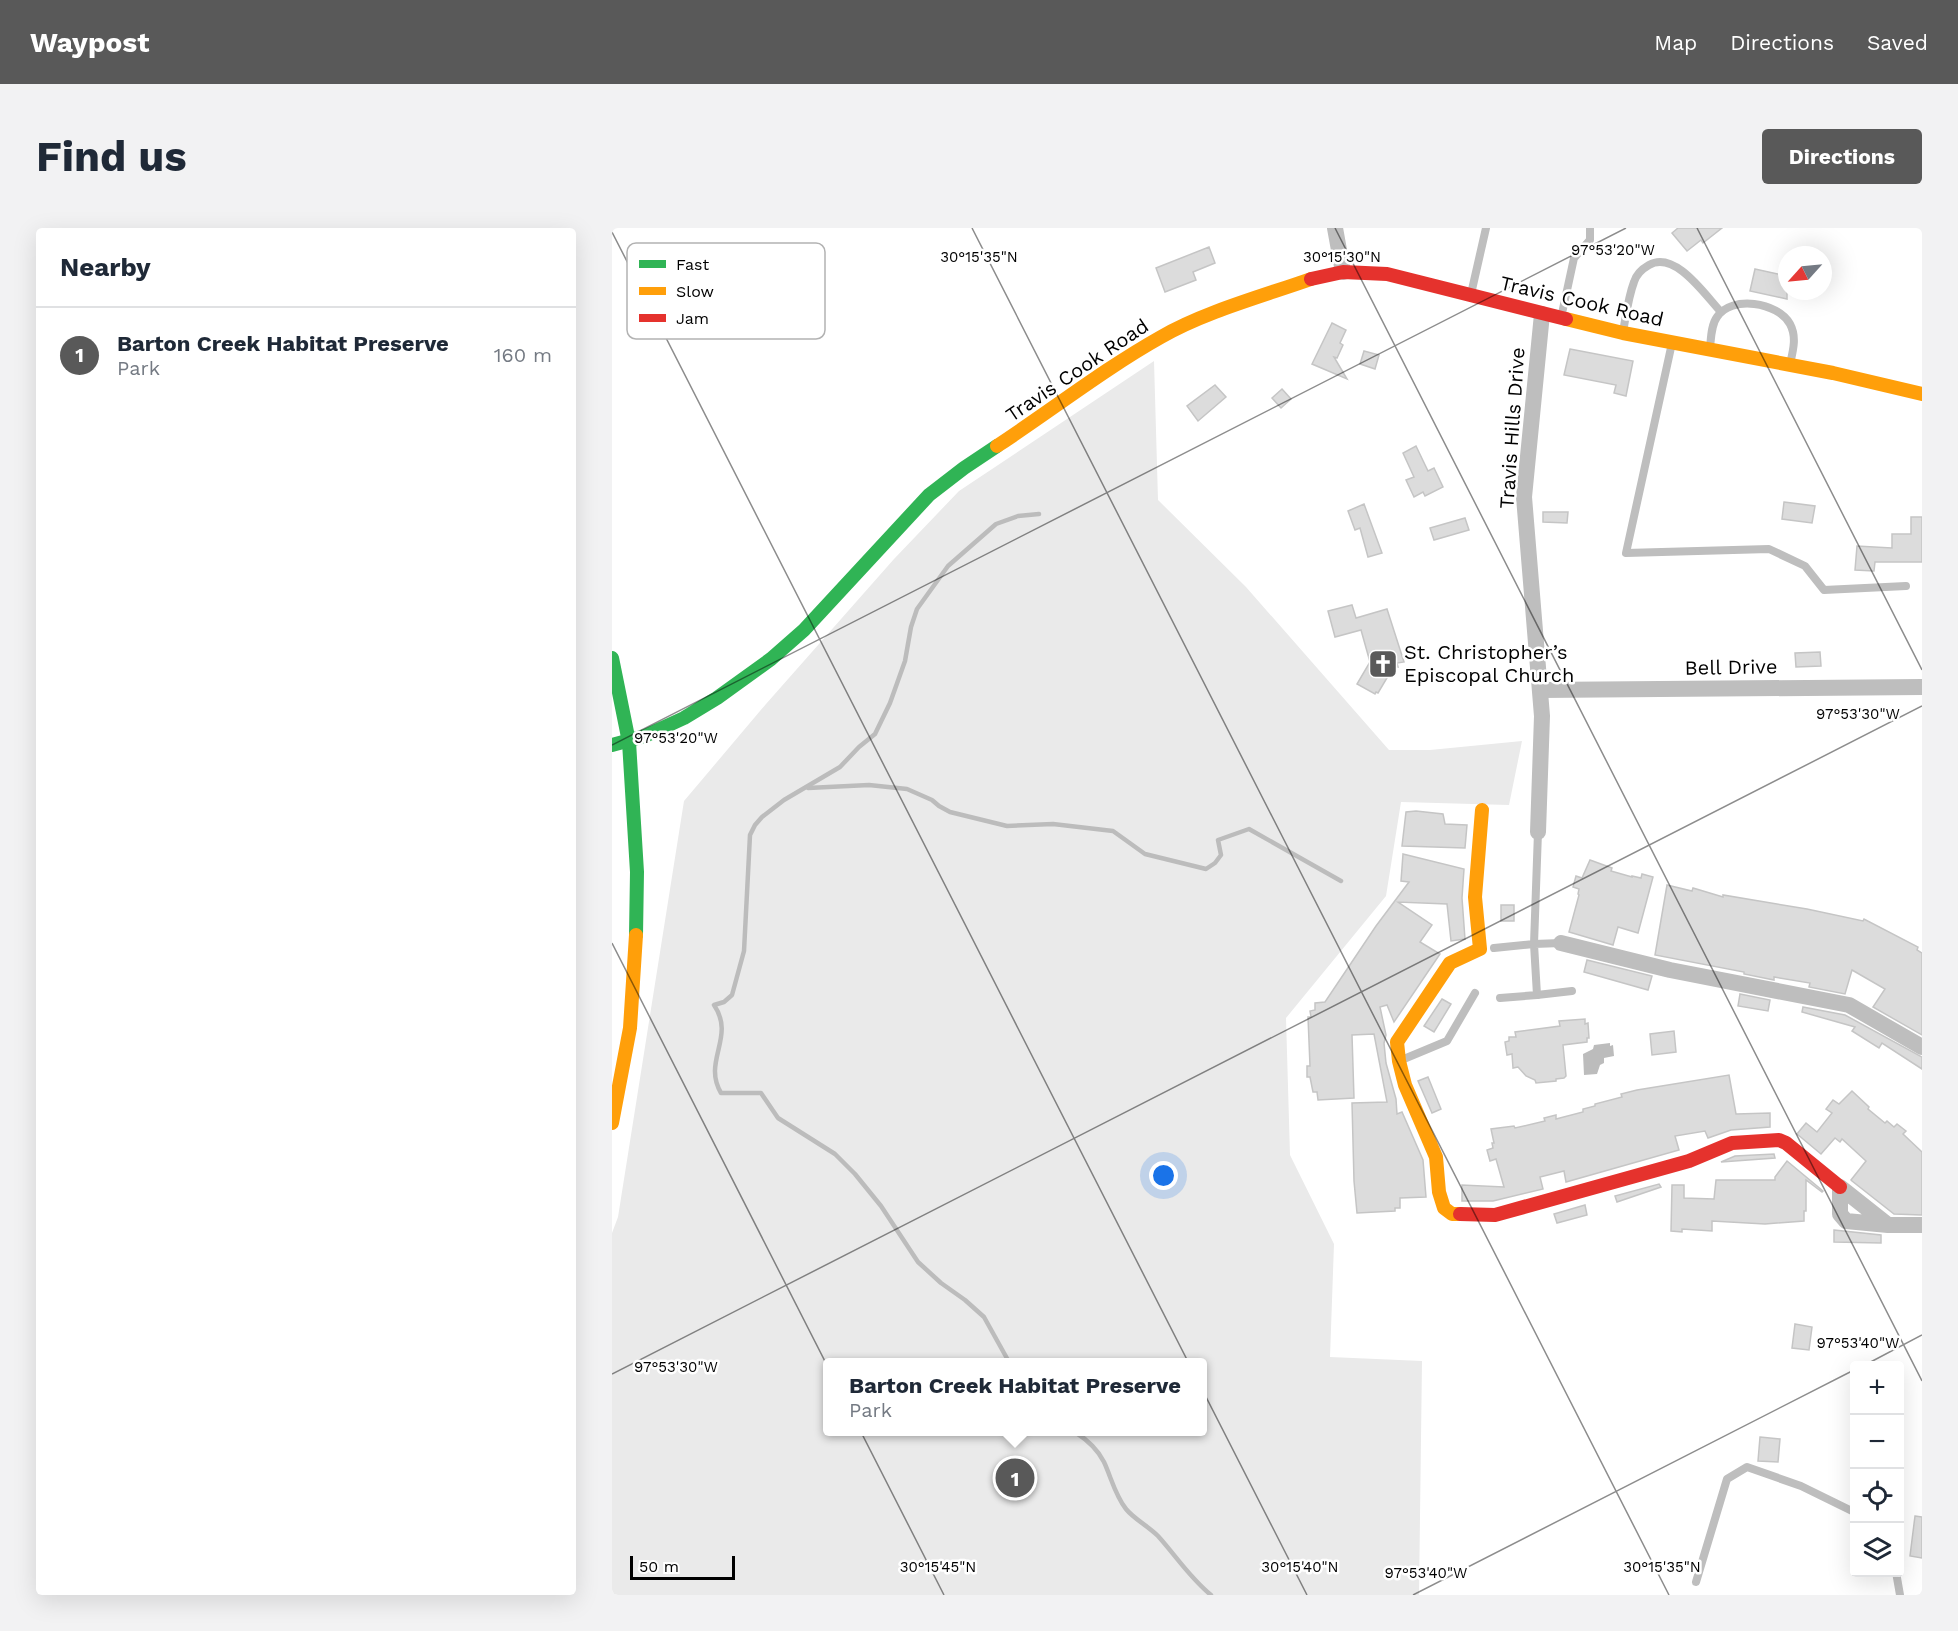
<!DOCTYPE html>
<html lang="en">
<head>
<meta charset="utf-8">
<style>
	:root { --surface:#fff; --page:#f2f2f3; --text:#1f2937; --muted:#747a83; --line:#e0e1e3; --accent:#595959 }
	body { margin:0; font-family:"Work Sans",sans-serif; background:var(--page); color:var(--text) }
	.controls { position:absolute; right:18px; bottom:18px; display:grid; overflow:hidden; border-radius:6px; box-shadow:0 6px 24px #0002 }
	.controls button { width:54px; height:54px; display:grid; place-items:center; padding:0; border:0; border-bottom:2px solid var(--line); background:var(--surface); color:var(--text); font:30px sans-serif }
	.compass { position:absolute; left:1166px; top:18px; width:54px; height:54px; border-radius:50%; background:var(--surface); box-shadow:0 6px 24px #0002; rotate:243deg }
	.scale { position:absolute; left:18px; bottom:15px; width:105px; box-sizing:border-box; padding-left:6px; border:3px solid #000; border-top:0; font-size:16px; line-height:21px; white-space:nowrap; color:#000; -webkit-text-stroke:4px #fff; paint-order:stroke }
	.you { position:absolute; left:552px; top:948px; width:21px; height:21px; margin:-15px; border:4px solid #fff; border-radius:50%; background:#1a73e8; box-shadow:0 0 0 9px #1a73e833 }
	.badge { display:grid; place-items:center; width:39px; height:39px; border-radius:50%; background:var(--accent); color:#fff; font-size:20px; font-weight:700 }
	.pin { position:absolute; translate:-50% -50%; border:3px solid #fff; box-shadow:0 2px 6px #0006 }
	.popup { position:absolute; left:211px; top:1130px; width:384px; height:78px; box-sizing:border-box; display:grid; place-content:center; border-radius:6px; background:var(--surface); filter:drop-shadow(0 2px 4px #0005); font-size:20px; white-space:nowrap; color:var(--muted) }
	.popup b { font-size:22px; color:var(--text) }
	.popup::after { content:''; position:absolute; left:50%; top:100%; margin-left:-12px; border:12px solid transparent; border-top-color:var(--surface) }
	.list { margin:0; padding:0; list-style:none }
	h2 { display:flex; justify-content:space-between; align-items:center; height:78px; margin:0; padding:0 24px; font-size:26px }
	h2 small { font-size:20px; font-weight:400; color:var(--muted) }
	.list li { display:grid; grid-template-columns:39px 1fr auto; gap:18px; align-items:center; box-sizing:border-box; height:96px; padding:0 24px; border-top:2px solid var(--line) }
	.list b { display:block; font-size:22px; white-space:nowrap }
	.list p { margin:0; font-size:20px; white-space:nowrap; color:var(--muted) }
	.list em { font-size:20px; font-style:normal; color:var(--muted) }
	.icon { flex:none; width:33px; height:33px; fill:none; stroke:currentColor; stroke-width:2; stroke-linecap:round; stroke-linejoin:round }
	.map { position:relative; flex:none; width:1310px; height:1367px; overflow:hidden; border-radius:6px }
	header { display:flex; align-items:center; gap:36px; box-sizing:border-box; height:84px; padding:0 30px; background:var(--accent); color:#fff }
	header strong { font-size:28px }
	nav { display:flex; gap:33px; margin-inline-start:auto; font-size:21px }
	.intro { display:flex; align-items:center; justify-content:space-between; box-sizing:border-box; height:144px; padding:0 36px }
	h1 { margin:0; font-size:42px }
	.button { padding:15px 27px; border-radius:6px; background:var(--accent); color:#fff; font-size:21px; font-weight:700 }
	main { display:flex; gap:36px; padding:0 36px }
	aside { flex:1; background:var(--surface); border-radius:6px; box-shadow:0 6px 24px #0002 }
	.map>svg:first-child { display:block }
	.green { fill:#eaeaea; fill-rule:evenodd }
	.water { fill:#bcbcbc }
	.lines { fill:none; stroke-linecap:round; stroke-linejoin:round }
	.stream { stroke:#bcbcbc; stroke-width:4.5 }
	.building { fill:#dcdcdc; stroke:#c5c5c5; stroke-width:1.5 }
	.lane { stroke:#bebebe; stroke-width:8 }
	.street { stroke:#bebebe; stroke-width:16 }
	.fast { stroke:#30b455; stroke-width:14 }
	.slow { stroke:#ff9f0a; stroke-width:14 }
	.jam { stroke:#e5322d; stroke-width:14 }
	.ticks { fill:none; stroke:#000; stroke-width:1.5; stroke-opacity:0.45 }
	.labels { text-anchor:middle; stroke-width:5; stroke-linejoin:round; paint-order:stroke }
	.street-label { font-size:20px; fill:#000; stroke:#fff }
	.poi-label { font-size:20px; fill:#000; stroke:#fff; text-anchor:start }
	.key { fill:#fff; stroke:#b2b2b2; stroke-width:1.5 }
	.key-label { font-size:16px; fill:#000 }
	.ticks-label { font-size:15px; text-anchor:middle; fill:#000; stroke:#fff; stroke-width:5; stroke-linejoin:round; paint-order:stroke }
</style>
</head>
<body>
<header>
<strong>Waypost</strong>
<nav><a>Map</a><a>Directions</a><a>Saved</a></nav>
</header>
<div class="intro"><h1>Find us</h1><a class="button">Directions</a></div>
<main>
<aside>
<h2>Nearby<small></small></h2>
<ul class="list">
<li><span class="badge">1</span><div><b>Barton Creek Habitat Preserve</b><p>Park</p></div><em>160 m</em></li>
</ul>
</aside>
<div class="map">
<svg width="1310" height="1367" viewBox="0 0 1310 1367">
	<rect width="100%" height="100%" fill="#fff"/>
	<path class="green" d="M542,133L546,272L634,359L777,522H818L910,513L897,577L789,574L774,668L674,790L678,927L722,1016L718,1129L810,1133L807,1367H0V1005L6,989L72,573L154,476L282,331L347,263ZM216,1134H590V1204H216Z"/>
	<polygon class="water" points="998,815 998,818 1001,817 1002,828 992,830 992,835 988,837 985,846 972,847 971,826 981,821 982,817"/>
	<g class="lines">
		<g class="stream">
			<polyline points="196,560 257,557 295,561 320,572 327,578 338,584 395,598 441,596 501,603 533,626 594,641 603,635 609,627 606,612 637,601 729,653"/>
			<path d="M397,1134L372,1089L353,1072L329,1055L306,1034L269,978L243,946L223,926L166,890L149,865H109C90,833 124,809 102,777L112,774L120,767L132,723L138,607L143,597L150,589L172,572L228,539L247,519L263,506L278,475L293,433L299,399L305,381L336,338L384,296L406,288L427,286"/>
			<path d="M463,1204C474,1211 486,1222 492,1234C499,1249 503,1267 514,1281C522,1291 536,1298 546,1308C564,1328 578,1350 599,1367"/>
		</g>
	</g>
	<g class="building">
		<polygon points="1066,0 1110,0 1091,15 1089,12 1075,23 1060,5"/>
		<polygon points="597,19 603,35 581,44 584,52 553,64 544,40"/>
		<polygon points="1143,41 1175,48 1175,71 1138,63"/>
		<polygon points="720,95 734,102 728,115 731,117 725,130 722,129 735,151 700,136"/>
		<polygon points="958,121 1021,133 1014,168 1002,165 1004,157 952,147"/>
		<polygon points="752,123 767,127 763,141 748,136"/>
		<polygon points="603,157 614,169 586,193 575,178"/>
		<polygon points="670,161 679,171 669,180 660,170"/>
		<polygon points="804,218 816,243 822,240 831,259 813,268 811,264 802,269 794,252 802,249 791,225"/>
		<polygon points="1172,274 1203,278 1200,295 1170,291"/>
		<polygon points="752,276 770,325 756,329 748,300 743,302 736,283"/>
		<polygon points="931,284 956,284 955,295 931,294"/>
		<polygon points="1299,289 1310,289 1310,334 1263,334 1262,343 1243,342 1245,318 1280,320 1280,306 1299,306"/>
		<polygon points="853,290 857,302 822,312 818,300"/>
		<polygon points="740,377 744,390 775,381 792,434 785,435 786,439 782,438 766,465 764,464 763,466 745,456 758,434 749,402 723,409 716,383"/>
		<polygon points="1208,424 1209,438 1184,439 1183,425"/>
		<polygon points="804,583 831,586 833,596 855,597 853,620 790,618 794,584"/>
		<polygon points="791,626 852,641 850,670 853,711 839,713 835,676 786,674 820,697 808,714 828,726 782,794 775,777 768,779 774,807 772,815 774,835 784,871 785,886 790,884 811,932 814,969 788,970 788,980 783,980 783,983 745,985 742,953 740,875 775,874 762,806 740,807 742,870 706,872 705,864 701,864 698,849 695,849 695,838 698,838 696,789 699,789 698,783 703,782 703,775 713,774 764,698 797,654 789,653"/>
		<polygon points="978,632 1000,640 999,643 1020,649 1020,648 1029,650 1030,646 1041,649 1026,705 1006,699 1001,717 957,704 967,667 966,666 967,661 961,659 964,648 970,650"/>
		<polygon points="1055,657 1080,663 1081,660 1111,669 1111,667 1195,681 1251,693 1252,691 1306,719 1305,722 1310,725 1310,807 1261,779 1273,761 1240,742 1233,766 1197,759 1198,755 1162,749 1162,752 1132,746 1132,744 1043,727"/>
		<rect x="889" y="677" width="13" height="16"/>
		<polygon points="975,732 1040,748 1036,762 972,744"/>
		<polygon points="1128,766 1158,772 1156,783 1126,778"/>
		<polygon points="830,771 839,776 822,804 812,798"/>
		<polygon points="1191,779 1233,787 1310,829 1310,841 1270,815 1267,820 1240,803 1243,799 1190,784"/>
		<polygon points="973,791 973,796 976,795 977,810 975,810 975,814 951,817 954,848 952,850 944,851 944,853 924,855 923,852 914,848 906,839 901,840 900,826 895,827 893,814 897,813 897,809 904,809 903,804 948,798 947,793"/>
		<polygon points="1062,803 1064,824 1040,827 1038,806"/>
		<polygon points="1117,847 1124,886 1158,885 1158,899 1119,902 1096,910 1093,903 1063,908 1067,922 954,954 952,943 928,949 931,961 881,973 850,973 850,957 892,959 884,931 878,933 875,922 881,920 880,915 882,915 879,901 902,898 903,900 933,893 932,890 944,887 944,891 971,884 971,881 983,878 983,876 1010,869 1009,866 1025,862"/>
		<polygon points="816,849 829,881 820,885 806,853"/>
		<polygon points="1240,863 1257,879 1256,881 1273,895 1275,893 1282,899 1285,896 1294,903 1291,906 1310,924 1310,987 1282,986 1240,953 1239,952 1254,933 1230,911 1228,914 1223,910 1209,926 1185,906 1194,895 1205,904 1220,885 1214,881 1221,872 1227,876"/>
		<polygon points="1162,926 1163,930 1109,934 1123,928"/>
		<polygon points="1175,933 1211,963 1210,964 1194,952 1194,983 1192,983 1192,993 1153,996 1100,993 1100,1003 1070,1001 1070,1004 1059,1003 1060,957 1072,957 1072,970 1102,971 1104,952 1163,952 1163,949"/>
		<polygon points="1047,956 1049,959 1005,974 1003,968"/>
		<polygon points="973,977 975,987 945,995 942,986"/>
		<polygon points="1222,1002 1269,1007 1269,1015 1222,1014"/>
		<polygon points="1183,1096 1200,1099 1197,1122 1180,1120"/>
		<polygon points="1148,1209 1168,1211 1166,1234 1146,1233"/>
		<polygon points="1303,1288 1310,1289 1310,1330 1298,1328"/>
	</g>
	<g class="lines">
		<g class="lane">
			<polyline points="859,66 874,0"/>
			<polyline points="949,90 962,30 978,12 978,0"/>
			<path d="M1011,104C1014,88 1016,70 1022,54C1024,47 1030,41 1037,37C1063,22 1093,67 1109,84"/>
			<polyline points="1060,115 1014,325 1157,321 1193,338 1212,362 1294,358"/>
			<path d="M1098,120C1099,111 1099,97 1105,89C1119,67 1166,74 1178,96C1185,109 1181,123 1178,136"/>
			<polyline points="882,720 922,716 926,604"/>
			<polyline points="925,767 960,763"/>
			<polyline points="888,770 925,767 922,716 949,715"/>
			<polyline points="787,833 835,813 863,765"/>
			<polyline points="1284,1344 1288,1367"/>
			<polyline points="1084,1354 1115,1251 1135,1239 1189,1258 1242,1284"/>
		</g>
		<g class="street">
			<polyline points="723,0 731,44"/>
			<polyline points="928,462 1310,459"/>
			<polyline points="926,604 930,488 912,269 930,86"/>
			<polyline points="949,715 1058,742 1237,777 1310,819"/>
			<polyline points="1276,997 1228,959 1228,986 1234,993 1276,997 1310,997"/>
		</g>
		<g class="fast">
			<polyline points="0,430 17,514 25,644 24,707"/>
			<polyline points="0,517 33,508 72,490 105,470 159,431 192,402 317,267 352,240 385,218"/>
		</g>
		<g class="slow">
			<polyline points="954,91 1011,105 1221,145 1310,166"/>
			<path d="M385,218C440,182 492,141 549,109C592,84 651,68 699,51"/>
			<polyline points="0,895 18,800 24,707"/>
			<polyline points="848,986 840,986 832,980 827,964 824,929 793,857 787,833 785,814 838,735 868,721 863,669 870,582"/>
		</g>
		<g class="jam">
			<polyline points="699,51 731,44 775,46 954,91"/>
			<polyline points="848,986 883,987 1077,933 1120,915 1167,912 1174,915 1228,959"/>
		</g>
	</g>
	<path class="ticks" d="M360,0L1057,1367M723,0L1310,1153M1085,0L1310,442M0,4L695,1367M0,517L1014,0M0,715L332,1367M1251,1138L1310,1107M0,1146L1310,478M801,1367L1242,1142"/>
	<defs>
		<g id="church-square" transform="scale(1.5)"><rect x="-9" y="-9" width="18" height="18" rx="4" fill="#595959" stroke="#fff"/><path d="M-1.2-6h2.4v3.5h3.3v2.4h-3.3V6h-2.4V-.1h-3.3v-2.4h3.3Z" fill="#fff"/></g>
	</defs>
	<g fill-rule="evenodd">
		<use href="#church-square" x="771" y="436"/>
	</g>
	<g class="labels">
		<g class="street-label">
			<text transform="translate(970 73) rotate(13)" y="7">Travis Cook Road</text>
			<text transform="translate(465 142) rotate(-34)" y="7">Travis Cook Road</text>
			<text transform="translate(900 200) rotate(-86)" y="7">Travis Hills Drive</text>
			<text transform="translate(1119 439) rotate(-1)" y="7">Bell Drive</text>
		</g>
		<g class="poi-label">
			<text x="792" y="431">St. Christopher’s<tspan x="792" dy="23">Episcopal Church</tspan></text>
		</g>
	</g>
	<rect x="15" y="15" width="198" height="96" rx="9" class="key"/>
	<rect x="27" y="32" width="27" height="8" fill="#30b455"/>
	<rect x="27" y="59" width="27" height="8" fill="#ff9f0a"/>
	<rect x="27" y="86" width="27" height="8" fill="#e5322d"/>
	<g class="key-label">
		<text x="64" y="42">Fast</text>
		<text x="64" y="69">Slow</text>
		<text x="64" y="96">Jam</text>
	</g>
	<g class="ticks-label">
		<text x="1001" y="27">97°53'20"W</text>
		<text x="367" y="34">30°15'35"N</text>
		<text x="730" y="34">30°15'30"N</text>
		<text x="1246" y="491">97°53'30"W</text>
		<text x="64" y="515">97°53'20"W</text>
		<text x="1246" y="1120">97°53'40"W</text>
		<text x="64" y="1144">97°53'30"W</text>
		<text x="326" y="1344">30°15'45"N</text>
		<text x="688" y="1344">30°15'40"N</text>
		<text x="1050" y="1344">30°15'35"N</text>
		<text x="814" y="1350">97°53'40"W</text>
	</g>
</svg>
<div class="controls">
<button>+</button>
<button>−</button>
<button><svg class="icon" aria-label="locate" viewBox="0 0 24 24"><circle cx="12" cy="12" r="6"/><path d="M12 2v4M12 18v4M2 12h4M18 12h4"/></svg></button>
<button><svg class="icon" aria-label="layers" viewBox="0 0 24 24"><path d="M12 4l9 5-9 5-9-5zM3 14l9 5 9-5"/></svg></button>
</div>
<svg class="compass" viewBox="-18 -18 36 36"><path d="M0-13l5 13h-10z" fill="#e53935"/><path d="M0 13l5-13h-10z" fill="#747a83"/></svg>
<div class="scale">50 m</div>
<div class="you"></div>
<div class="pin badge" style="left:403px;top:1250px">1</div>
<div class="popup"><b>Barton Creek Habitat Preserve</b>Park</div>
</div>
</main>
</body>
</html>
